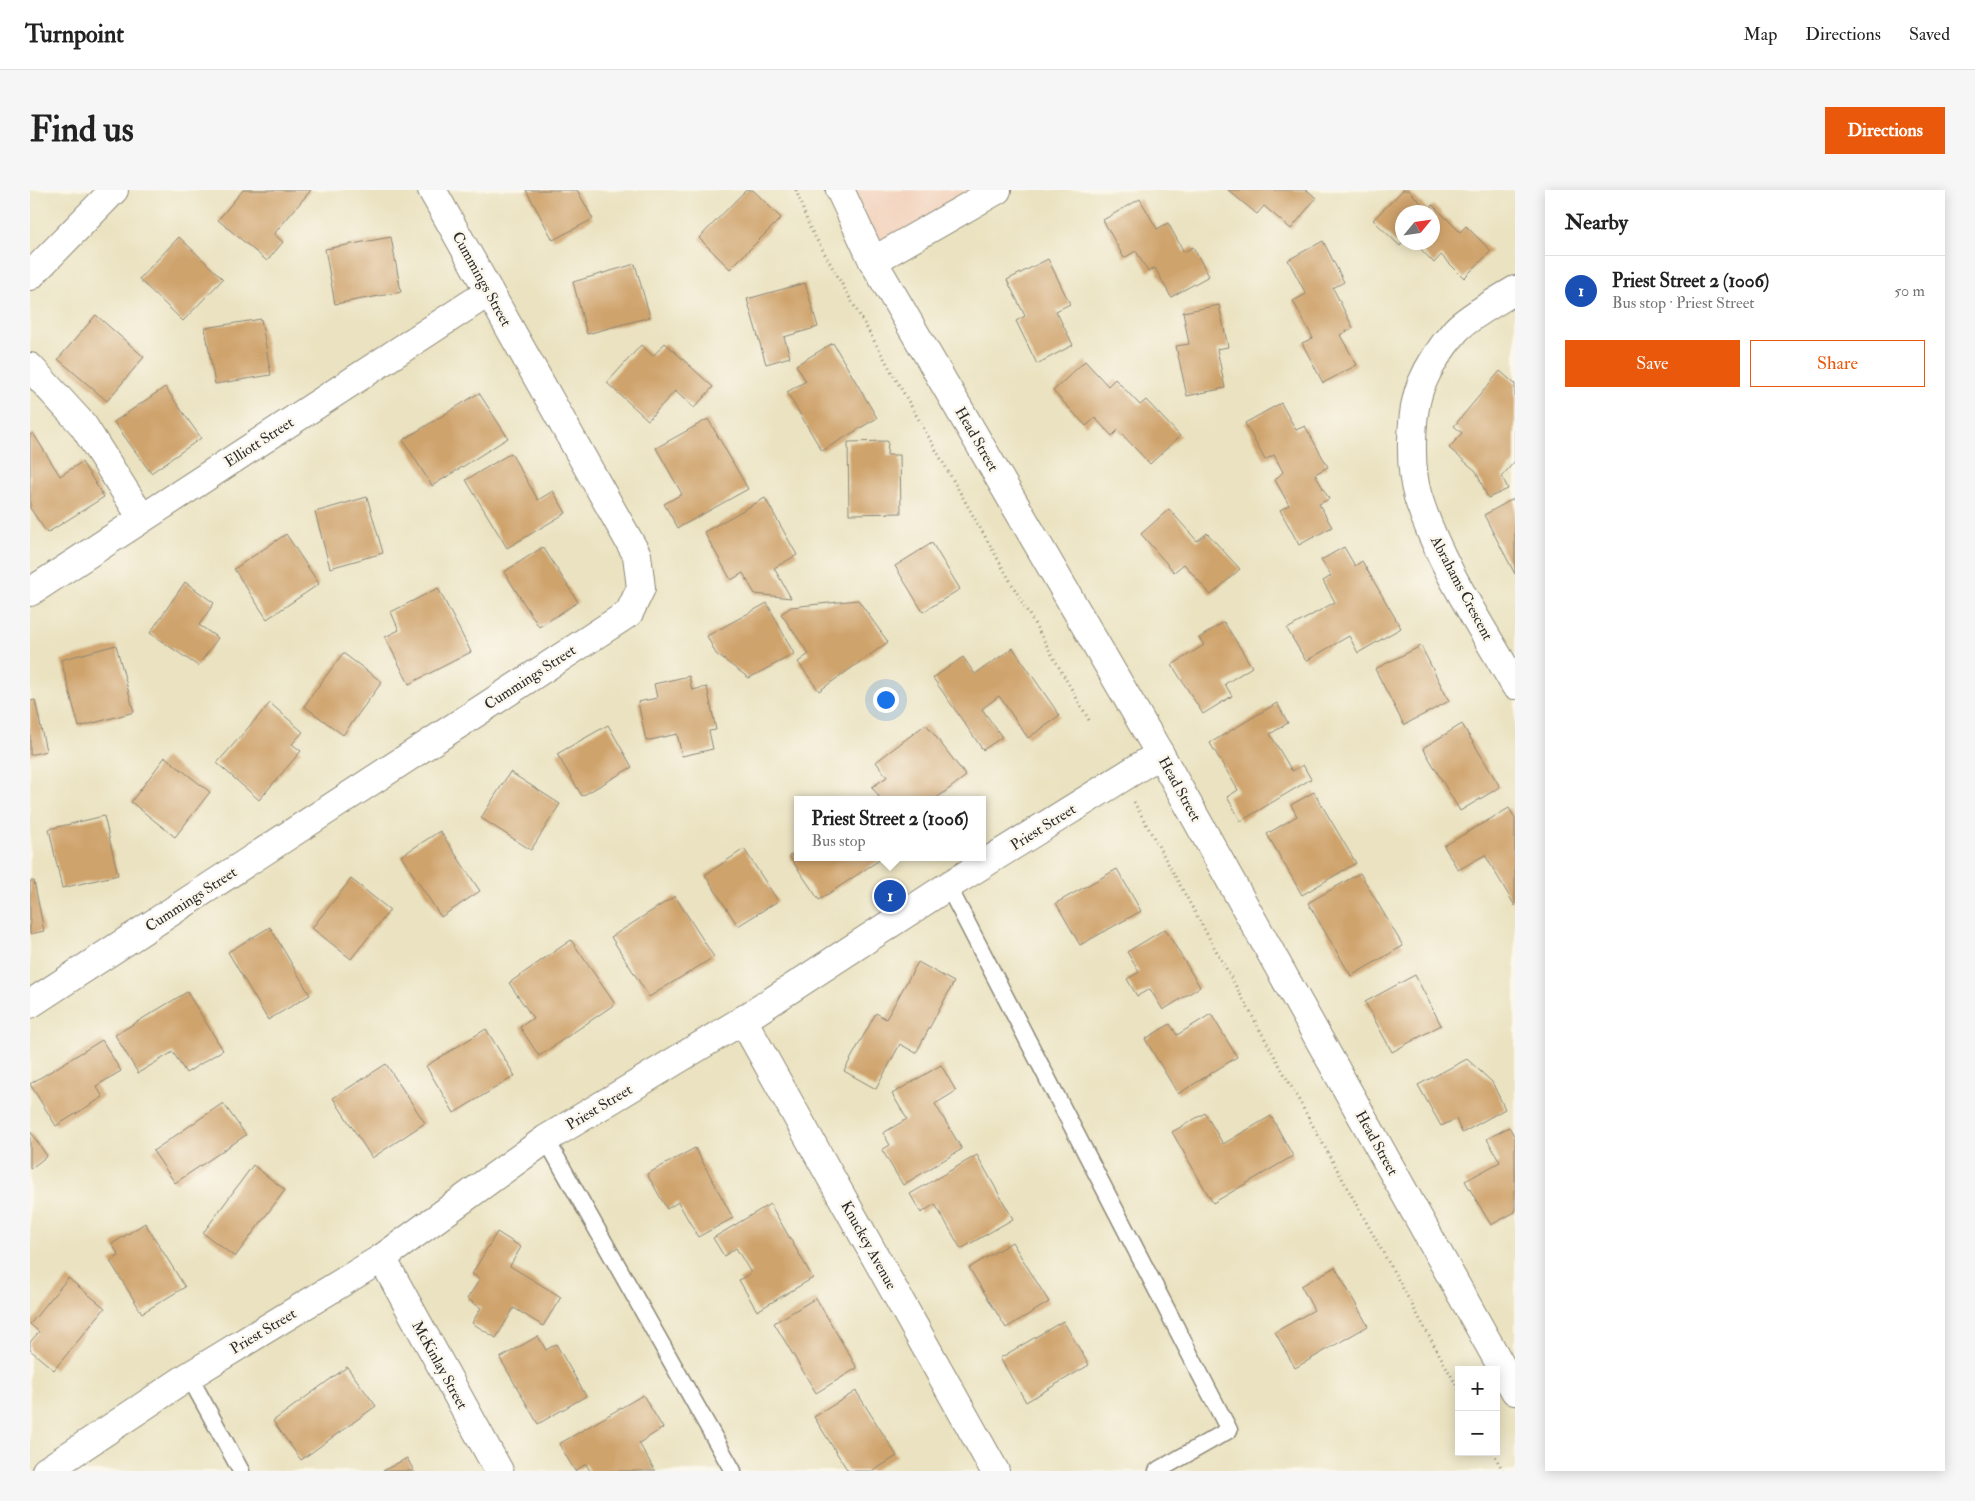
<!DOCTYPE html>
<html lang="en">
<head>
<meta charset="utf-8">
<style>
	:root { --surface:#fff; --page:#f6f6f6; --text:#222; --muted:#767676; --line:#e0e0e0; --accent:#ea580c }
	body { margin:0; font-family:"IM FELL Double Pica",serif; background:var(--page); color:var(--text) }
	.controls { position:absolute; right:15px; bottom:15px; display:grid; overflow:hidden; border-radius:0px; box-shadow:0 2px 12px #0003 }
	.controls button { width:45px; height:45px; display:grid; place-items:center; padding:0; border:0; border-bottom:1px solid var(--line); background:var(--surface); color:var(--text); font:25px sans-serif }
	.compass { position:absolute; left:1365px; top:15px; width:45px; height:45px; border-radius:50%; background:var(--surface); box-shadow:0 2px 12px #0003; rotate:61deg }
	.you { position:absolute; left:855px; top:509px; width:18px; height:18px; margin:-12px; border:4px solid #fff; border-radius:50%; background:#1a73e8; box-shadow:0 0 0 8px #1a73e833 }
	.badge { display:grid; place-items:center; width:32px; height:32px; border-radius:50%; background:var(--accent); color:#fff; font-size:16px; font-weight:700 }
	.pin { position:absolute; translate:-50% -50%; border:2px solid #fff; box-shadow:0 1px 5px #0006 }
	.popup { position:absolute; left:764px; top:606px; width:192px; height:65px; box-sizing:border-box; display:grid; place-content:center; border-radius:0px; background:var(--surface); filter:drop-shadow(0 1px 4px #0005); font-size:16px; white-space:nowrap; color:var(--muted) }
	.popup b { font-size:19px; color:var(--text) }
	.popup::after { content:''; position:absolute; left:50%; top:100%; margin-left:-10px; border:10px solid transparent; border-top-color:var(--surface) }
	.list { margin:0; padding:0; list-style:none }
	h2 { display:flex; justify-content:space-between; align-items:center; height:65px; margin:0; padding:0 20px; font-size:21px }
	h2 small { font-size:16px; font-weight:400; color:var(--muted) }
	.list li { display:grid; grid-template-columns:32px 1fr auto; gap:15px; align-items:center; box-sizing:border-box; height:70px; padding:0 20px; border-top:1px solid var(--line) }
	.list b { display:block; font-size:19px; white-space:nowrap }
	.list p { margin:0; font-size:16px; white-space:nowrap; color:var(--muted) }
	.list em { font-size:16px; font-style:normal; color:var(--muted) }
	.actions { display:flex; gap:10px; padding:15px 20px }
	.actions a { flex:1; padding:11px 0; border:1px solid var(--accent); border-radius:0px; text-align:center; font-size:18px; color:var(--accent) }
	.actions .main { background:var(--accent); color:#fff }
	.map { position:relative; flex:none; width:1485px; height:1281px; overflow:hidden; border-radius:0px }
	header { display:flex; align-items:center; gap:30px; box-sizing:border-box; height:70px; padding:0 25px; background:var(--surface); border-bottom:1px solid var(--line) }
	header strong { font-size:24px }
	nav { display:flex; gap:28px; margin-inline-start:auto; font-size:18px }
	.intro { display:flex; align-items:center; justify-content:space-between; box-sizing:border-box; height:120px; padding:0 30px }
	h1 { margin:0; font-size:35px }
	.button { padding:12px 22px; border-radius:0px; background:var(--accent); color:#fff; font-size:18px; font-weight:700 }
	main { display:flex; gap:30px; padding:0 30px }
	aside { flex:1; background:var(--surface); border-radius:0px; box-shadow:0 2px 12px #0003 }
	.map>svg:first-child { display:block }
	.built { fill:#f3d4bf }
	.building { fill:#cfa36c }
	.lines { fill:none; stroke-linecap:round; stroke-linejoin:round }
	.lane-casing { stroke:#8a8676; stroke-width:19 }
	.street-casing { stroke:#8a8676; stroke-width:30 }
	.path { stroke:#8a8676; stroke-width:3; stroke-dasharray:1 4; stroke-linecap:butt }
	.lane { stroke:#fff; stroke-width:16 }
	.street { stroke:#fff; stroke-width:28 }
	.labels { text-anchor:middle; stroke-width:5; stroke-linejoin:round; paint-order:stroke }
	.street-label { font-size:15px; fill:#2b2b2b; stroke:#fbf7ec }
</style>
</head>
<body>
<header>
<strong>Turnpoint</strong>
<nav><a>Map</a><a>Directions</a><a>Saved</a></nav>
</header>
<div class="intro"><h1>Find us</h1><a class="button">Directions</a></div>
<main>
<div class="map">
<svg width="1485" height="1281" viewBox="0 0 1485 1281">
	<rect width="100%" height="100%" fill="#fbf7ec"/>
	<filter id="ink" filterUnits="userSpaceOnUse"><feTurbulence type="fractalNoise" baseFrequency=".02" numOctaves="2"/><feDisplacementMap in="SourceGraphic" scale="10" xChannelSelector="R" yChannelSelector="G"/><feConvolveMatrix kernelMatrix="1 2 1 2 8 2 1 2 1" color-interpolation-filters="sRGB"/></filter>
	<filter id="wash" filterUnits="userSpaceOnUse"><feTurbulence type="fractalNoise" baseFrequency=".0096" numOctaves="4" result="noise"/><feDisplacementMap in="SourceGraphic" scale="20" xChannelSelector="R" yChannelSelector="G"/><feGaussianBlur stdDeviation="1.12" result="paint"/><feColorMatrix in="noise" values="0 0 0 0 0 0 0 0 0 0 0 0 0 0 0 0 0 1.4 0 .05"/><feComposite in="paint" operator="in"/></filter>
	<g filter="url(#wash)">
		<rect width="100%" height="100%" fill="#eae2c0"/>
		<polygon class="built" points="810,0 967,0 843,71"/>
		<g id="blocks">
			<g class="building">
				<polygon points="213,0 281,0 244,44 253,52 237,71 188,30"/>
				<polygon points="496,0 547,0 563,29 523,50"/>
				<polygon points="716,0 723,0 751,28 700,79 669,48"/>
				<polygon points="1198,0 1277,0 1286,8 1261,39 1234,16 1227,24"/>
				<polygon points="1373,0 1378,0 1398,20 1403,15 1430,42 1436,36 1461,61 1434,88 1411,65 1404,73 1384,52 1402,52 1402,22 1372,22 1372,53 1370,56 1343,30"/>
				<polygon points="1110,9 1127,39 1138,33 1154,62 1163,57 1179,86 1141,107 1125,78 1118,82 1106,61 1094,68 1073,30"/>
				<polygon points="149,47 193,89 153,131 109,89"/>
				<polygon points="361,47 371,102 305,114 295,59"/>
				<polygon points="1293,51 1314,92 1303,98 1323,138 1310,145 1327,175 1293,193 1272,153 1283,148 1263,111 1276,104 1258,70"/>
				<polygon points="1018,69 1040,114 1026,121 1043,155 1007,174 986,131 995,126 977,90"/>
				<polygon points="605,74 620,127 557,144 543,92"/>
				<polygon points="775,93 788,137 754,147 760,167 736,174 717,109"/>
				<polygon points="1189,115 1198,157 1187,159 1195,198 1157,206 1146,156 1159,154 1153,122"/>
				<polygon points="66,125 114,167 77,211 28,169"/>
				<polygon points="231,129 241,185 185,194 175,138"/>
				<polygon points="635,153 683,197 664,218 645,201 618,230 577,193 611,155 623,166"/>
				<polygon points="803,153 847,228 792,261 757,202 776,191 766,175"/>
				<polygon points="1055,171 1078,196 1085,189 1110,215 1116,210 1150,246 1120,274 1088,240 1082,246 1065,228 1056,236 1023,201"/>
				<polygon points="1470,181 1485,194 1485,271 1472,286 1478,299 1458,308 1446,281 1419,258 1432,243 1424,236"/>
				<polygon points="135,197 171,248 121,283 84,232"/>
				<polygon points="449,203 478,248 402,296 373,250"/>
				<polygon points="1251,213 1266,240 1275,236 1298,277 1285,284 1299,309 1289,314 1302,337 1269,355 1250,320 1259,315 1245,290 1253,282 1244,265 1235,270 1215,233"/>
				<polygon points="678,229 718,299 648,338 634,314 652,304 626,258"/>
				<polygon points="3,243 30,286 52,272 74,307 17,343 0,318 0,245"/>
				<polygon points="858,251 857,265 870,265 871,323 819,324 818,252"/>
				<polygon points="481,263 508,310 523,301 536,323 477,358 436,290"/>
				<polygon points="337,307 353,363 300,378 285,322"/>
				<polygon points="735,308 767,365 744,378 761,408 725,404 713,383 701,390 674,342"/>
				<polygon points="1485,308 1485,384 1454,325"/>
				<polygon points="1139,319 1167,351 1177,343 1210,379 1181,405 1154,374 1144,382 1111,344"/>
				<polygon points="256,344 289,394 237,429 204,379"/>
				<polygon points="902,353 930,399 893,422 865,376"/>
				<polygon points="513,357 548,412 509,437 474,382"/>
				<polygon points="1314,357 1325,376 1332,371 1371,438 1328,463 1319,446 1276,471 1257,439 1305,412 1293,391 1301,386 1291,370"/>
				<polygon points="155,392 184,413 169,435 188,448 168,476 120,443"/>
				<polygon points="408,398 441,462 379,494 355,447 369,440 361,422"/>
				<polygon points="828,410 858,452 789,501 768,472 779,464 751,424 761,417"/>
				<polygon points="737,413 764,464 719,488 686,464 677,446"/>
				<polygon points="1194,432 1222,477 1195,494 1202,506 1173,524 1142,475 1174,455 1169,448"/>
				<polygon points="86,455 104,522 49,537 31,470"/>
				<polygon points="1391,456 1419,511 1374,535 1345,479"/>
				<polygon points="983,458 1030,526 998,548 969,506 952,519 972,547 953,560 903,488 933,467 945,484"/>
				<polygon points="313,463 352,492 313,545 274,516"/>
				<polygon points="659,486 662,500 677,497 686,540 679,541 683,559 652,566 647,544 616,551 608,512 627,508 624,494"/>
				<polygon points="5,510 16,561 0,565 0,511"/>
				<polygon points="240,513 273,542 262,554 271,561 229,610 187,573"/>
				<polygon points="1247,513 1258,533 1240,544 1262,581 1273,575 1281,589 1211,631 1197,607 1208,600 1180,553"/>
				<polygon points="896,534 936,586 904,610 851,610 842,597 857,587 846,572"/>
				<polygon points="1432,534 1470,597 1430,621 1393,558"/>
				<polygon points="578,535 602,577 552,606 527,564"/>
				<polygon points="135,567 180,602 145,647 101,612"/>
				<polygon points="480,582 530,614 501,660 451,628"/>
				<polygon points="1284,602 1326,673 1272,705 1237,644 1267,626 1261,615"/>
				<polygon points="1479,618 1485,628 1485,716 1455,665 1428,680 1414,656"/>
				<polygon points="74,626 88,685 32,698 19,639"/>
				<polygon points="410,641 450,701 411,727 371,666"/>
				<polygon points="714,659 748,711 708,736 675,685"/>
				<polygon points="768,661 768,667 854,667 789,710 759,666"/>
				<polygon points="1087,679 1111,721 1050,755 1026,713"/>
				<polygon points="1330,683 1373,756 1321,786 1278,713"/>
				<polygon points="321,689 360,720 321,769 282,738"/>
				<polygon points="0,691 4,691 14,741 0,744"/>
				<polygon points="645,706 684,767 619,807 581,747"/>
				<polygon points="240,737 280,805 238,830 198,762"/>
				<polygon points="1135,739 1170,797 1133,820 1120,799 1107,806 1097,789 1109,782 1097,762"/>
				<polygon points="541,750 585,814 509,866 490,837 503,828 479,793"/>
				<polygon points="888,772 924,792 886,863 870,854 846,899 814,881 846,823 856,829"/>
				<polygon points="1385,785 1411,835 1362,862 1335,812"/>
				<polygon points="157,802 193,860 156,883 143,862 108,883 85,845"/>
				<polygon points="1181,824 1207,867 1148,904 1115,849 1140,834 1147,845"/>
				<polygon points="456,839 485,886 424,923 396,876"/>
				<polygon points="72,850 91,881 66,896 73,907 26,936 0,894"/>
				<polygon points="1437,869 1462,892 1475,919 1432,943 1426,929 1411,936 1388,895"/>
				<polygon points="356,874 395,933 342,968 303,908"/>
				<polygon points="911,875 926,901 905,914 932,959 873,995 852,960 860,955 853,943 877,929 862,904"/>
				<polygon points="193,913 216,945 145,993 123,961"/>
				<polygon points="1175,923 1193,954 1241,926 1263,966 1183,1013 1142,942"/>
				<polygon points="1479,937 1485,947 1485,1022 1461,1035 1435,991 1470,972 1457,949"/>
				<polygon points="0,941 17,966 0,979"/>
				<polygon points="665,958 703,1028 668,1047 648,1012 637,1019 617,984"/>
				<polygon points="947,965 983,1029 931,1059 905,1014 891,1023 880,1004"/>
				<polygon points="223,975 255,1000 205,1067 173,1043"/>
				<polygon points="740,1014 783,1088 727,1121 709,1090 721,1083 706,1058 694,1066 683,1048"/>
				<polygon points="115,1033 155,1097 112,1123 80,1071 89,1066 82,1054"/>
				<polygon points="467,1042 491,1057 480,1076 531,1107 513,1136 484,1118 466,1148 442,1133 451,1118 437,1109 450,1089 442,1084"/>
				<polygon points="982,1052 1019,1112 976,1138 939,1078"/>
				<polygon points="1305,1077 1338,1136 1265,1178 1245,1142 1284,1120 1271,1096"/>
				<polygon points="38,1088 75,1118 24,1180 0,1160 0,1152 9,1142 0,1134"/>
				<polygon points="786,1108 827,1178 786,1203 744,1133"/>
				<polygon points="1033,1131 1059,1175 996,1212 970,1168"/>
				<polygon points="508,1146 516,1160 526,1154 556,1206 508,1234 470,1168"/>
				<polygon points="317,1177 346,1216 271,1270 243,1231"/>
				<polygon points="826,1201 867,1266 843,1281 818,1281 784,1227"/>
				<polygon points="613,1205 633,1238 609,1253 625,1281 560,1281 556,1274 545,1281 529,1254"/>
				<polygon points="377,1268 384,1281 353,1281"/>
			</g>
		</g>
	</g>
	<g filter="url(#ink)">
		<use href="#blocks" fill-opacity="0" stroke="#8a8676" stroke-width="1"/>
		<g class="lines">
			<g class="lane-casing">
				<g id="lane">
					<polyline points="918,696 1199,1240 1127,1281"/>
					<polyline points="516,949 703,1281"/>
					<polyline points="159,1186 211,1281"/>
				</g>
			</g>
			<g class="street-casing">
				<g id="street">
					<polyline points="810,0 843,71 1130,564 1485,1201"/>
					<polyline points="843,71 967,0"/>
					<polyline points="0,86 84,0"/>
					<path d="M1485,100C1469,110 1438,127 1426,140C1412,156 1399,176 1391,195C1380,223 1379,278 1388,307C1409,374 1450,434 1485,495"/>
					<polyline points="0,177 53,235 112,328"/>
					<polyline points="0,402 459,102"/>
					<polyline points="0,814 599,423 611,398 607,365 402,0"/>
					<polyline points="713,830 965,1281"/>
					<polyline points="352,1068 469,1281"/>
					<polyline points="16,1281 159,1186 352,1068 516,949 713,830 918,696 1130,564"/>
				</g>
			</g>
			<g class="path">
				<polyline points="766,0 779,36 1059,530"/>
				<polyline points="1104,612 1429,1200"/>
				<polyline points="1463,1262 1473,1281"/>
			</g>
			<use href="#lane" class="lane"/>
			<use href="#street" class="street"/>
		</g>
	</g>
	<g class="labels">
		<g class="street-label">
			<text transform="translate(452 89) rotate(61)" y="5">Cummings Street</text>
			<text transform="translate(947 249) rotate(60)" y="5">Head Street</text>
			<text transform="translate(229 252) rotate(-33)" y="5">Elliott Street</text>
			<text transform="translate(1432 398) rotate(62)" y="5">Abrahams Crescent</text>
			<text transform="translate(500 487) rotate(-33)" y="5">Cummings Street</text>
			<text transform="translate(1150 599) rotate(61)" y="5">Head Street</text>
			<text transform="translate(1013 637) rotate(-32)" y="5">Priest Street</text>
			<text transform="translate(161 709) rotate(-33)" y="5">Cummings Street</text>
			<text transform="translate(569 917) rotate(-31)" y="5">Priest Street</text>
			<text transform="translate(1347 953) rotate(61)" y="5">Head Street</text>
			<text transform="translate(839 1055) rotate(61)" y="5">Knuckey Avenue</text>
			<text transform="translate(233 1141) rotate(-31)" y="5">Priest Street</text>
			<text transform="translate(410 1175) rotate(61)" y="5">McKinlay Street</text>
		</g>
	</g>
</svg>
<div class="controls">
<button>+</button>
<button>−</button>
</div>
<svg class="compass" viewBox="-18 -18 36 36"><path d="M0-13l5 13h-10z" fill="#e53935"/><path d="M0 13l5-13h-10z" fill="#767676"/></svg>
<div class="you"></div>
<div class="pin badge" style="left:860px;top:706px;background:#1a4fb4">1</div>
<div class="popup"><b>Priest Street 2 (1006)</b>Bus stop</div>
</div>
<aside>
<h2>Nearby<small></small></h2>
<ul class="list">
<li><span class="badge" style="background:#1a4fb4">1</span><div><b>Priest Street 2 (1006)</b><p>Bus stop · Priest Street</p></div><em>50 m</em></li>
</ul>
<div class="actions"><a class="main">Save</a><a>Share</a></div>
</aside>
</main>
</body>
</html>
